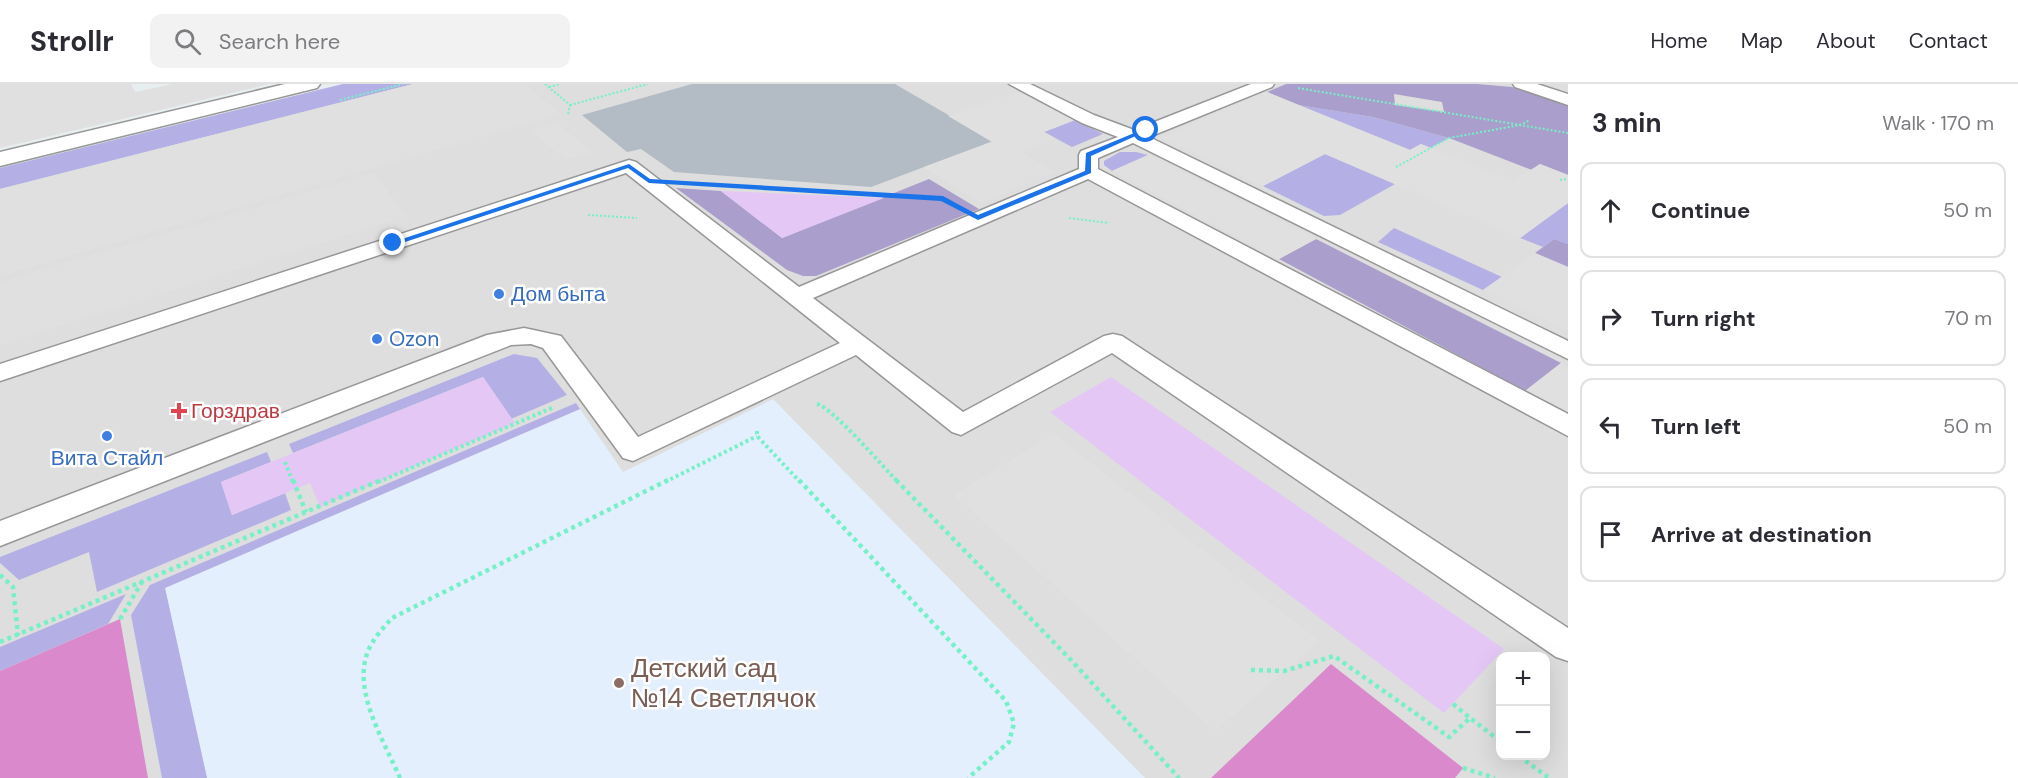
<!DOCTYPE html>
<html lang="en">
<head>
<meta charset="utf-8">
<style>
	:root { --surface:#fff; --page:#f2f2f3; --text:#2b2b33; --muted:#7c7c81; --line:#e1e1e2 }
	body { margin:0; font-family:"DM Sans",sans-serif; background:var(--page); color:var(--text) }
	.controls { position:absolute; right:18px; bottom:18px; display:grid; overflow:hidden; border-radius:12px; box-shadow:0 6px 24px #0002 }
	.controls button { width:54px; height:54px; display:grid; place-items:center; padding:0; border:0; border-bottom:2px solid var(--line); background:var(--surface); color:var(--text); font:30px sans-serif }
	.stop { position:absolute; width:18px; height:18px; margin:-14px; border:4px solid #1a73e8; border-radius:50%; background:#fff }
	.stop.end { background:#1a73e8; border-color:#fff; box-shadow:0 2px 6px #0008 }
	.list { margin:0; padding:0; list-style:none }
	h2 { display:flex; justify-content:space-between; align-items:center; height:78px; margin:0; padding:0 24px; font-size:26px }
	h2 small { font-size:20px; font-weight:400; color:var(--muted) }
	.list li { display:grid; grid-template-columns:39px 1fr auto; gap:18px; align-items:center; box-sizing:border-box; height:96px; margin:0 12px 12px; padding:0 12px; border:2px solid var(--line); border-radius:12px }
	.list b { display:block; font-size:22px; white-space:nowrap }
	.list em { font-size:20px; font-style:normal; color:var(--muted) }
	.icon { flex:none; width:33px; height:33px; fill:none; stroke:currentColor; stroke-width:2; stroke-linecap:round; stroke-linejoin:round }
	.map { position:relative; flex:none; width:1568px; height:694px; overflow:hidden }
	header { display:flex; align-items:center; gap:36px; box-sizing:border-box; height:84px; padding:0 30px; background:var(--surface); border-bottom:2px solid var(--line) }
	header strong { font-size:28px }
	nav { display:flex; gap:33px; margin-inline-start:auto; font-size:21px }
	.search { width:420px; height:54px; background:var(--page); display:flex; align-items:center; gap:15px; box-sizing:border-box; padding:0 21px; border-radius:12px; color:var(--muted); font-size:22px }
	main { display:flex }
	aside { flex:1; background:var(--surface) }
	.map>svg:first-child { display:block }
	.residential { fill:#dddedd; fill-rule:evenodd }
	.education { fill:#e3effd }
	.construction { fill:#b3bbc4 }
	.grass { fill:#b4b0e6 }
	.forest { fill:#aa9ecc; fill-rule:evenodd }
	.park { fill:#e5c7f6 }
	.pitch { fill:#da8acc }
	.parking { fill:#e0e0e0 }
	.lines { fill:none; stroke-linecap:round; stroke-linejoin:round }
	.lane-casing { stroke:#979797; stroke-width:3 }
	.street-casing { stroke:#979797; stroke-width:3 }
	.path-far2 { stroke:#76f1c7; stroke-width:2; stroke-dasharray:2 2; stroke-linecap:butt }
	.path-far1 { stroke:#76f1c7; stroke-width:4; stroke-dasharray:3 3; stroke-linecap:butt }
	.path { stroke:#76f1c7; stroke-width:4.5; stroke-dasharray:4 4; stroke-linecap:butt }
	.lane { fill:#fff; fill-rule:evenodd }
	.street { fill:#fff; fill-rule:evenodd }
	.route { fill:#1a73e8 }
	.shop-dot { fill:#3f7fe0; stroke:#fff; stroke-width:2 }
	.health-dot { fill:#e0444e; stroke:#fff; stroke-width:2 }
	.education-dot { fill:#8d6e63; stroke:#fff; stroke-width:2 }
	.labels { text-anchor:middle; stroke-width:5; stroke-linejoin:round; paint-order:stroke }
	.shop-label { font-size:21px; fill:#366cbe; stroke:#fff; text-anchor:start }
	.health-label { font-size:21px; fill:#be3a42; stroke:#fff; text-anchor:start }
	.near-education-label { font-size:26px; fill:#785e54; stroke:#fff; text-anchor:start }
</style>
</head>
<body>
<header>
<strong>Strollr</strong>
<div class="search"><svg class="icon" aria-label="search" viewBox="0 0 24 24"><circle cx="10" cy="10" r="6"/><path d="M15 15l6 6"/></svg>Search here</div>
<nav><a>Home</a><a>Map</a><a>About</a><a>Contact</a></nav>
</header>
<main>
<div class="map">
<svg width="1568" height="694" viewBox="0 0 1568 694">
	<rect width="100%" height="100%" fill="#e7eef0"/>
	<path class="residential" d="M343,0H1568V694H0V84ZM1500,572H1546V672H1500Z"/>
	<polygon class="education" points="773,315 1145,694 207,694 165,504 580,325 623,388"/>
	<polygon class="construction" points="692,0 895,0 993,57 871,103 674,88 641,65 627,68 582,31"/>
	<g class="grass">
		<polygon points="343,0 413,0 0,105 0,84"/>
		<polygon points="1298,21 1373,33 1449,54 1430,64 1421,60 1410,66"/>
		<polygon points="1075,36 1103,50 1072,63 1044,48"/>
		<polygon points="1120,68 1136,68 1148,71 1112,87 1104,81 1104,77"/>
		<polygon points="1325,70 1395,100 1340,131 1324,132 1263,102"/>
		<polygon points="1568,119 1568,160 1554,155 1543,163 1520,154"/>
		<polygon points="1394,144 1502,193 1483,206 1378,158"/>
		<polygon points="514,270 537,274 567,311 511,335 483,293 293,369 289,360"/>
		<polygon points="576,319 580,325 165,504 207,694 162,694 131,531 150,501"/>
		<polygon points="267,368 271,378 221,398 232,431 285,409 291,426 97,508 89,468 19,496 0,479 0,473"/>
		<polygon points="126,510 108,540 0,587 0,563"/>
	</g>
	<g class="forest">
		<path d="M1286,0H1477L1512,3L1568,21V91L1540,80L1532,86L1449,54L1373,33L1298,21L1267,8ZM1394,10L1442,18L1444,28L1395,21Z"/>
		<polygon points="929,95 979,125 816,192 803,192 787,186 676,104 721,107 782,154"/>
		<polygon points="1316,155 1561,279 1525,307 1279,175"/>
		<polygon points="1554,155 1568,160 1568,183 1535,169"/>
	</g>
	<g class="park">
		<polygon points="721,107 884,114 782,154"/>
		<polygon points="483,293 515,339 320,423 310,399 232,431 221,398"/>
		<polygon points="1111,293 1504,565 1444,629 1050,328"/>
	</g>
	<g class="pitch">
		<polygon points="120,535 148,694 0,694 0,587"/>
		<polygon points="1331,580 1463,684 1455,694 1211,694"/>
	</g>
	<g class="parking">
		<polygon points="0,0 131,0 135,8 172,0 270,0 0,64"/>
		<polygon points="413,0 525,0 560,30 0,192 0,105"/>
		<polygon points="1018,8 1075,36 1044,48 1055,54 1020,68 1055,88 981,119 924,83 992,58 948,32"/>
		<polygon points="1267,8 1410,66 1421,60 1513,97 1540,80 1568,91 1568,119 1520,154 1325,70 1263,102 1161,53"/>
		<polygon points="556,38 592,68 565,76 531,46"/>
		<polygon points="1148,71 1316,155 1279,175 1112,87"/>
		<polygon points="374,89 406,132 0,261 0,198"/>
		<polygon points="1535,169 1568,183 1568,247 1483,206"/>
		<polygon points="1561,279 1568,283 1568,331 1525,307"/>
		<polygon points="1054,350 1319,557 1215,647 954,411"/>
	</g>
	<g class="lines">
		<g class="lane-casing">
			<g id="lane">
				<polygon points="1009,0 1030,0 1094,31 1134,46 1251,0 1274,0 1272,3 1149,53 1568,257 1568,275 1133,59 1098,74 1098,85 1568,330 1568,352 1088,95 813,214 963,328 1104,252 1113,250 1122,252 1568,544 1568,577 1556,573 1112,269 961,351 952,348 856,271 633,377 623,374 543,264 531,260 511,261 0,462 0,437 487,251 524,244 561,252 638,353 840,259 626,89 0,297 0,280 629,76 636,78 799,203 1079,85 1079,71 1081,67 1118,53 1082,39"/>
				<polygon points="1513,0 1537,0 1568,10 1568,21 1515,3"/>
			</g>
		</g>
		<g class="street-casing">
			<polygon id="street" points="285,0 320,0 317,4 0,82 0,68"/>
		</g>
		<g class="path-far2">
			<polyline points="545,0 570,21 568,31"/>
			<polyline points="549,3 560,0"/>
			<polyline points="1298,4 1568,49"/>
			<polyline points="340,16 403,0"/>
			<polyline points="570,21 648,0"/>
			<polyline points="1396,83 1449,54 1520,41 1530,36"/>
			<polyline points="1560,96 1568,95"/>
			<polyline points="709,101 938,114"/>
			<polyline points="588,131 637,134"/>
			<polyline points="1069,134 1109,139"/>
		</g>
		<g class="path-far1">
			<path d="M817,320C832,323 884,384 898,398"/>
			<polyline points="757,347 757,352 800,398"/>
			<polyline points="285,378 293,398"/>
			<polyline points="378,398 554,323"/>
			<polyline points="665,398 757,352"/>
		</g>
		<g class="path">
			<polyline points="293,396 306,428"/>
			<polyline points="799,396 1006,617 1014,639 1009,658 968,694"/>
			<polyline points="896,396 1070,575 1179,694"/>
			<polyline points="0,491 13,503 18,551"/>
			<polyline points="120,535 142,498"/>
			<polyline points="0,558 381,396"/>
			<polyline points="1251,586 1284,587 1334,572 1449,653 1470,634 1500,657"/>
			<polyline points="1453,620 1470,634"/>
			<polyline points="1519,672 1549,694"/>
			<polyline points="1463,684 1495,694"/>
			<path d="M400,694C385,659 355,612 366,573C370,558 382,545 392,534L668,396"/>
		</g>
		<use href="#lane" class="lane"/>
		<use href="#street" class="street"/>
	</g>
	<polygon class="route" points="1144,45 1149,46 1091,72 1091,89 978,136 941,117 649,99 628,84 396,161 390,159 629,80 650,95 943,112 978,131 1085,87 1086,69"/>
	<g class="shop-dot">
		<circle cx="499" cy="210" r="6"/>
		<circle cx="377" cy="255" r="6"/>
		<circle cx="107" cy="352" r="6"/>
	</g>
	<path class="health-dot" d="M176 318h6v6h6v6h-6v6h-6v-6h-6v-6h6z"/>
	<circle class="education-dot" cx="619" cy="599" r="6"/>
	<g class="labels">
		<g class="shop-label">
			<text x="511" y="217">Дом быта</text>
			<text x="389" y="262">Ozon</text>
			<text x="107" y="381" text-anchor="middle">Вита Стайл</text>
		</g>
		<g class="health-label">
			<text x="191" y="334">Горздрав</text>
		</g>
		<g class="near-education-label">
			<text x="631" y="593">Детский сад<tspan x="631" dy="30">№14 Светлячок</tspan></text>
		</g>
	</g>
</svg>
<div class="controls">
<button>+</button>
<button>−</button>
</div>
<div class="stop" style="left:1146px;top:46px"></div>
<div class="stop end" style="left:393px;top:159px"></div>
</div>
<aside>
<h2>3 min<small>Walk · 170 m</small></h2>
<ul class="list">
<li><svg class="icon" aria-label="ahead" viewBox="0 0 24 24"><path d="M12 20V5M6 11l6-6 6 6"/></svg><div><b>Continue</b></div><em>50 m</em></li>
<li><svg class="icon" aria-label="right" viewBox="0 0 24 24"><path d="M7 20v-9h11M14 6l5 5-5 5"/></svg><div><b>Turn right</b></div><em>70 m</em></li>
<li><svg class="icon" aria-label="left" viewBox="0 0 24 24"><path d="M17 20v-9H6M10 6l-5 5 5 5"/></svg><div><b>Turn left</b></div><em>50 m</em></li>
<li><svg class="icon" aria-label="arrive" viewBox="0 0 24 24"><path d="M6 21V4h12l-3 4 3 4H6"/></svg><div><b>Arrive at destination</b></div></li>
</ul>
</aside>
</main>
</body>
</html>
